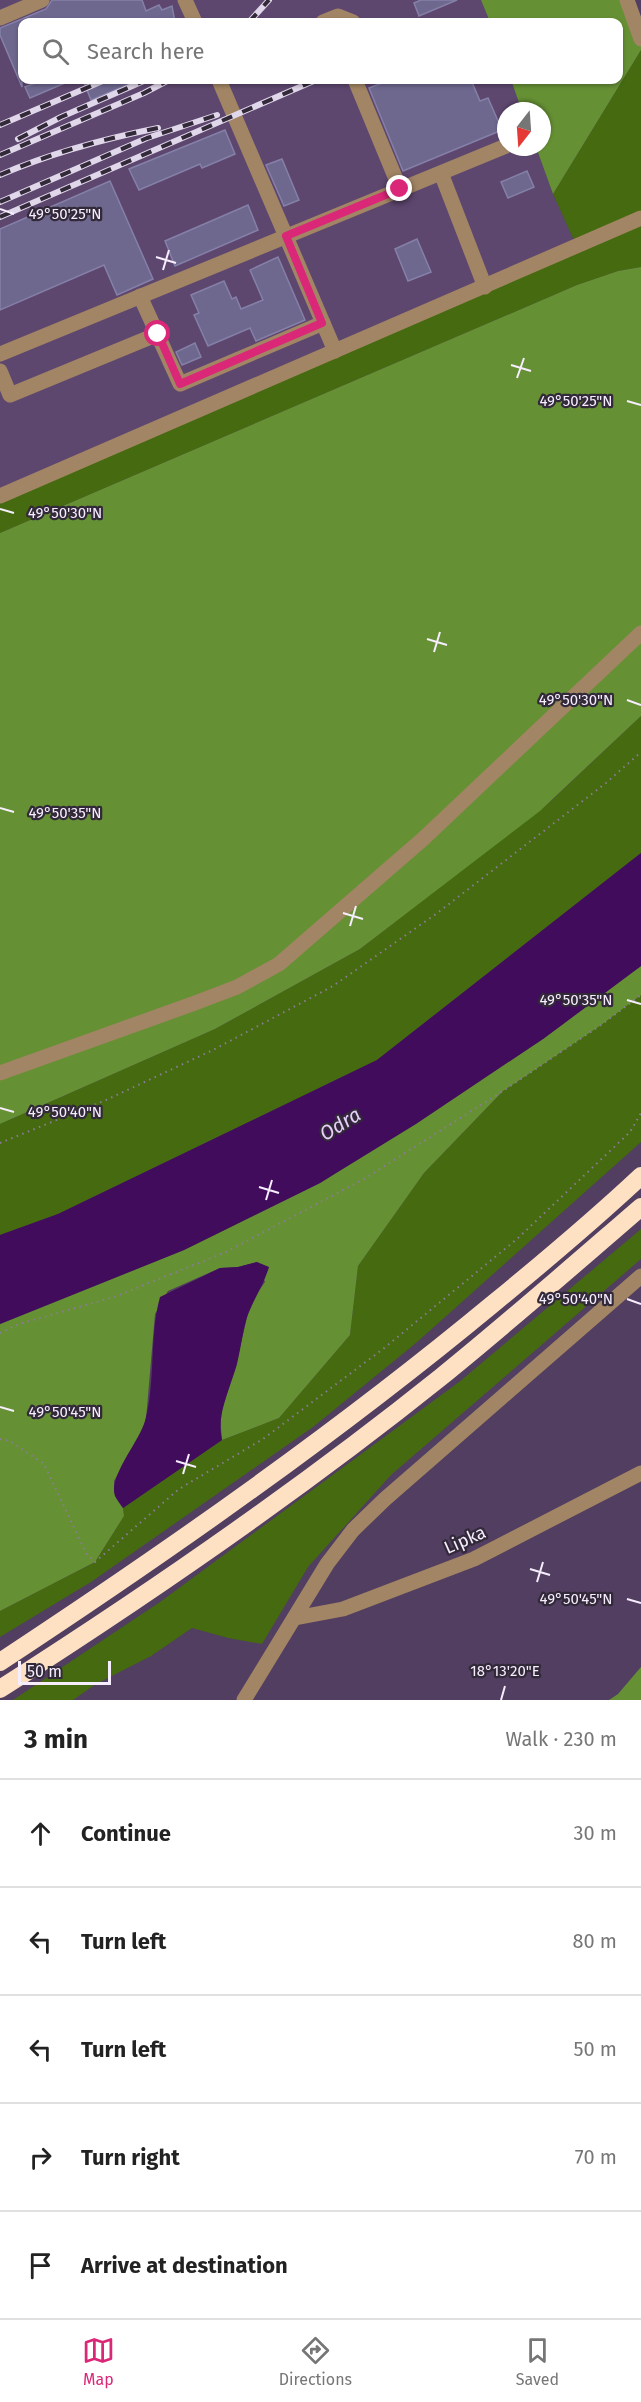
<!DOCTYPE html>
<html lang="en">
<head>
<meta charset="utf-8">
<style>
	:root { --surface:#fff; --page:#f6f6f6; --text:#222; --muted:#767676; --line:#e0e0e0; --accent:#db2777 }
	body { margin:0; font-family:"Fira Sans",sans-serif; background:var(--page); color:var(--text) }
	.compass { position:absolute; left:497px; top:102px; width:54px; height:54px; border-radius:50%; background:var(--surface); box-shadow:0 2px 4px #0004; rotate:197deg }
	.scale { position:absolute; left:18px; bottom:15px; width:93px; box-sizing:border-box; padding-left:6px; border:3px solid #f6edfe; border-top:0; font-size:16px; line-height:21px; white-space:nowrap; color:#f6edfe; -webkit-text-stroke:4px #322939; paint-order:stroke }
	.stop { position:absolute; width:18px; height:18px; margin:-14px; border:4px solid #db2777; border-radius:50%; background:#fff }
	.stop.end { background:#db2777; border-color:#fff; box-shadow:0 2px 6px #0008 }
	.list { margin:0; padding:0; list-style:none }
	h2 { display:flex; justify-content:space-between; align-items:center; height:78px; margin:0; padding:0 24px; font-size:26px }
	h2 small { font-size:20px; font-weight:400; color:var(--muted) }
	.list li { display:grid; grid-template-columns:39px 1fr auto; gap:18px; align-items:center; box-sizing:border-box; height:108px; padding:0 24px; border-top:2px solid var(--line) }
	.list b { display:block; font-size:22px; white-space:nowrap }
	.list em { font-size:20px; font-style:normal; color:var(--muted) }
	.icon { flex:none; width:33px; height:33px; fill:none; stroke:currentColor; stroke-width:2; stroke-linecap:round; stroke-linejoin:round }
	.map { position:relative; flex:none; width:641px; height:1700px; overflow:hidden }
	.search { position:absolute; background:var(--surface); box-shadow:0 2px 4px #0004; left:18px; right:18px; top:18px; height:66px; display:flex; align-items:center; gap:15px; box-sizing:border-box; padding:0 21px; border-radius:12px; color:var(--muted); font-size:22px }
	.sheet { height:618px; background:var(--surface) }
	nav { display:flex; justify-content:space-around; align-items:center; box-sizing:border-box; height:84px; border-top:2px solid var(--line); background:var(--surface); font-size:16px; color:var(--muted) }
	nav a { display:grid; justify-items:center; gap:3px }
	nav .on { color:var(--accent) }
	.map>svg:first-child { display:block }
	.built { fill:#5e476f }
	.green { fill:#456a0f }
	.forest { fill:#669034 }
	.water { fill:#400c5b }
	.building { fill:#6e688f; stroke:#8580a8; stroke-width:1.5 }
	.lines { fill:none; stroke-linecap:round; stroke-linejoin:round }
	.path { stroke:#8c7c98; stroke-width:2; stroke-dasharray:1.5 4.5; stroke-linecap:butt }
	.minor { stroke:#a28564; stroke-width:15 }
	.highway { stroke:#fee1c2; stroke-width:18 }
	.rail-casing { stroke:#e1d7ea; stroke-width:6 }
	.rail { stroke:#322939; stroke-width:4; stroke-dasharray:11; stroke-linecap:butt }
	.route { stroke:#db2777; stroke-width:8 }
	.ticks { fill:none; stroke:#f6edfe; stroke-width:2 }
	.labels { text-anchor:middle; stroke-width:4.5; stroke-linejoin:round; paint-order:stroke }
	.street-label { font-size:18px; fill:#f6edfe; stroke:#322939 }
	.water-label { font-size:20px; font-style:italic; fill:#e7cffa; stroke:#322939 }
	.ticks-label { font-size:15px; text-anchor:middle; fill:#f6edfe; stroke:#322939; stroke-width:4.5; stroke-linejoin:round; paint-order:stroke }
</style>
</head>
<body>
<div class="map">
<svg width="641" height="1700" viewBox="0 0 641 1700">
	<rect width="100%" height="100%" fill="#513e60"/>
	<polygon class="built" points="0,0 481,0 490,22 22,22 22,80 511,80 522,111 506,111 506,147 536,147 553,194 577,247 0,496"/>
	<g class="green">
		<polygon points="641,50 641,267 618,271 577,285 0,533 0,496 577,247 553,194"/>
		<polygon points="641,716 641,853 377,1060 58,1214 0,1235 0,1124 215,1029 360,949 550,802"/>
		<polygon points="641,993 641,1142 416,1343 313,1427 91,1582 0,1637 0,1611 95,1562 124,1516 123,1508 222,1440 279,1418 350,1335 358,1266 424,1173 503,1091"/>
		<polygon points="641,1229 641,1259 391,1475 308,1567 262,1644 228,1638 192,1628 151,1656 96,1684 73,1700 13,1700 160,1602 459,1382"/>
	</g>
	<g class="forest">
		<polygon points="481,0 627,0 641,39 641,50 553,194 536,147 542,147 542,111 522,111 511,80 618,80 618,22 490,22"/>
		<polygon points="641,267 641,716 540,811 360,949 215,1029 0,1124 0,533 577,285 618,271"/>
		<polygon points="641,966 641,995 601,1025 503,1091 424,1173 358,1266 350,1335 279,1418 222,1440 220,1417 236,1365 247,1317 256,1295 265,1282 257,1262 238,1267 220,1268 168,1291 155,1314 146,1419 140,1436 114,1481 115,1495 123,1508 124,1516 95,1562 0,1611 0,1324 184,1250 320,1183 543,1039"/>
		<polygon points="641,1667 641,1700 609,1700 618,1694"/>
	</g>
	<g class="water">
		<polygon points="641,853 641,966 543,1039 416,1124 320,1183 184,1250 0,1324 0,1235 58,1214 377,1060"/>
		<path d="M257,1262L269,1267C264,1284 255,1297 248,1314C243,1329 241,1347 237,1364C230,1389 216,1414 222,1440L123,1508C120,1504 117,1500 115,1496C108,1477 139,1442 145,1421C156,1382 149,1336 160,1297L220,1268L238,1267Z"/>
	</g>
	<g class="building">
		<polygon points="52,0 142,0 146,11 159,5 162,10 172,6 175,22 22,22 22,87 0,35 0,28 46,9"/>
		<polygon points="421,0 457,0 419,16 414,3"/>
		<polygon points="43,80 72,80 30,98 25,87"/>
		<polygon points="83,80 139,80 91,100"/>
		<polygon points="390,80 471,80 480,101 488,98 502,130 403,171 369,88"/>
		<polygon points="225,130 235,154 202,168 200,164 139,190 129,169"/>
		<polygon points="282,159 299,200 284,206 266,165"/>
		<polygon points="527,171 534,187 508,198 501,182"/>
		<polygon points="110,181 153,279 117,295 104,265 0,310 0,229"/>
		<polygon points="248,205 258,230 175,266 165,241"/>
		<polygon points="417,239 431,272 408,281 395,249"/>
		<polygon points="278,257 305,320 256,341 250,328 208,346 194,315 199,313 191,295 224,281 232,299 236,297 241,309 263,300 250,270"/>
		<polygon points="195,343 201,357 182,365 176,352"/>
	</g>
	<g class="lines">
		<g class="path">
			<polyline points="0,1143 106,1100 213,1050 333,986 436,914 606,783 641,752"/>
			<polyline points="0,1333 19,1324 114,1297 226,1252 364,1179 503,1091 601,1025 641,995"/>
			<polyline points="0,1439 10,1441 44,1464 86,1553 95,1562 179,1489 263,1439 383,1349 517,1239 630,1132 641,1113"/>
		</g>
		<g class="minor">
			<polyline points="185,0 195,22"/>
			<polyline points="627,0 641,39"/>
			<polyline points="0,18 42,0"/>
			<polyline points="323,22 338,16 353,22"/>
			<polyline points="219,80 335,351"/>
			<polyline points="355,80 400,189"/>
			<polyline points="441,173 485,287"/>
			<polyline points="140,296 180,384 323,323"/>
			<polyline points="0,354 506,146"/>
			<polyline points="0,371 10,395 158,334"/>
			<polyline points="0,496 641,218"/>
			<polyline points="0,1073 195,1003 237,987 279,964 423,839 641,633"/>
			<polyline points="295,1618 343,1609 474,1559 641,1473"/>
			<polyline points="244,1700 327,1564 353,1530 385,1499 641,1276"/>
		</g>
		<g class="highway">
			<path d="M0,1662C170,1550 337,1433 494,1303C544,1262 594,1220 641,1176"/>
			<path d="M0,1689C152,1592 300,1490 441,1377C509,1322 575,1264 641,1207"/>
		</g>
		<g class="rail-casing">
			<g id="rail">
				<polyline points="249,22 269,0"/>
				<polyline points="0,125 105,80"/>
				<polyline points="18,139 61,117 146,80"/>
				<polyline points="0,155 144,93 169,80"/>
				<path d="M0,175C51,153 103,139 158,128"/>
				<polyline points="0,202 147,138 217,115"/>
				<polyline points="0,217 316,80"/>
			</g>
		</g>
		<use href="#rail" class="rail"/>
	</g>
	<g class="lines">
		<polyline class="route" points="158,334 180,384 322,323 286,236 400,189"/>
	</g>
	<path class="ticks" d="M0,209L14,214M156,257L176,263M163,270L169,250M511,365L531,371M517,378L524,358M627,401L641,405M0,509L14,513M427,639L447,645M434,652L440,632M627,700L641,705M0,808L14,812M343,913L363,919M350,926L356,906M627,1000L641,1004M0,1108L14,1112M259,1187L279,1193M266,1200L272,1180M627,1299L641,1304M0,1407L14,1411M176,1461L196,1467M183,1474L189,1454M530,1569L550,1575M537,1582L543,1562M627,1599L641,1603M501,1700L505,1686"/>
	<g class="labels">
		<g class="street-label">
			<text transform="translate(465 1540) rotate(-24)" y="6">Lipka</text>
		</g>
		<g class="water-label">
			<text transform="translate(340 1124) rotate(-32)" y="7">Odra</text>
		</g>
	</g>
	<g class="ticks-label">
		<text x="65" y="219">49°50'25"N</text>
		<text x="576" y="406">49°50'25"N</text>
		<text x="65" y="518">49°50'30"N</text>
		<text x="576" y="705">49°50'30"N</text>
		<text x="65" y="818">49°50'35"N</text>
		<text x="576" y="1005">49°50'35"N</text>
		<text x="65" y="1117">49°50'40"N</text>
		<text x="576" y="1304">49°50'40"N</text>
		<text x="65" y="1417">49°50'45"N</text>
		<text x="576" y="1604">49°50'45"N</text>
		<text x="505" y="1676">18°13'20"E</text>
	</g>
</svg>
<svg class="compass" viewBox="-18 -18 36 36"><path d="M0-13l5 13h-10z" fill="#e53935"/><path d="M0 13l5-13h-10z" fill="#767676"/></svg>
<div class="scale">50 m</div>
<div class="stop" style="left:158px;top:334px"></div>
<div class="stop end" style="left:400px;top:189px"></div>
<div class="search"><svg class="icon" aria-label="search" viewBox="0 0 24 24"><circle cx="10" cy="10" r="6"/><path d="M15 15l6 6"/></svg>Search here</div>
</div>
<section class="sheet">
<h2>3 min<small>Walk · 230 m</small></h2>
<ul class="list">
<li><svg class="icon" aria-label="ahead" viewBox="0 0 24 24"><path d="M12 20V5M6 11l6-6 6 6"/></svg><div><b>Continue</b></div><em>30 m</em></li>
<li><svg class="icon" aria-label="left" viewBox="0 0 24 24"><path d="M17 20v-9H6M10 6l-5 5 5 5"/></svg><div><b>Turn left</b></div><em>80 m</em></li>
<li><svg class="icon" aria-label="left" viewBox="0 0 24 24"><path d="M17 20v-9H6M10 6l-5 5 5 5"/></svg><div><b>Turn left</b></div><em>50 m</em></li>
<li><svg class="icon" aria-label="right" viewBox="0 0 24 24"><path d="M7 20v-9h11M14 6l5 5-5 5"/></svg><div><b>Turn right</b></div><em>70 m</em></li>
<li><svg class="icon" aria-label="arrive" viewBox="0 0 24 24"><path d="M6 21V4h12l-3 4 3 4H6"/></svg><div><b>Arrive at destination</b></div></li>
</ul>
</section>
<nav>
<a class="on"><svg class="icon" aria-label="map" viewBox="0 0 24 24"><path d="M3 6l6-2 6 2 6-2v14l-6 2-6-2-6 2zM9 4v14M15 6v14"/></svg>Map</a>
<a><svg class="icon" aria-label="directions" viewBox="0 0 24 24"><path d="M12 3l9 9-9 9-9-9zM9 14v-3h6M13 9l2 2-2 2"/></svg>Directions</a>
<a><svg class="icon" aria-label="saved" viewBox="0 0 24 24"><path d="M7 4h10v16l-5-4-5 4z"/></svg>Saved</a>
</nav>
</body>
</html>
